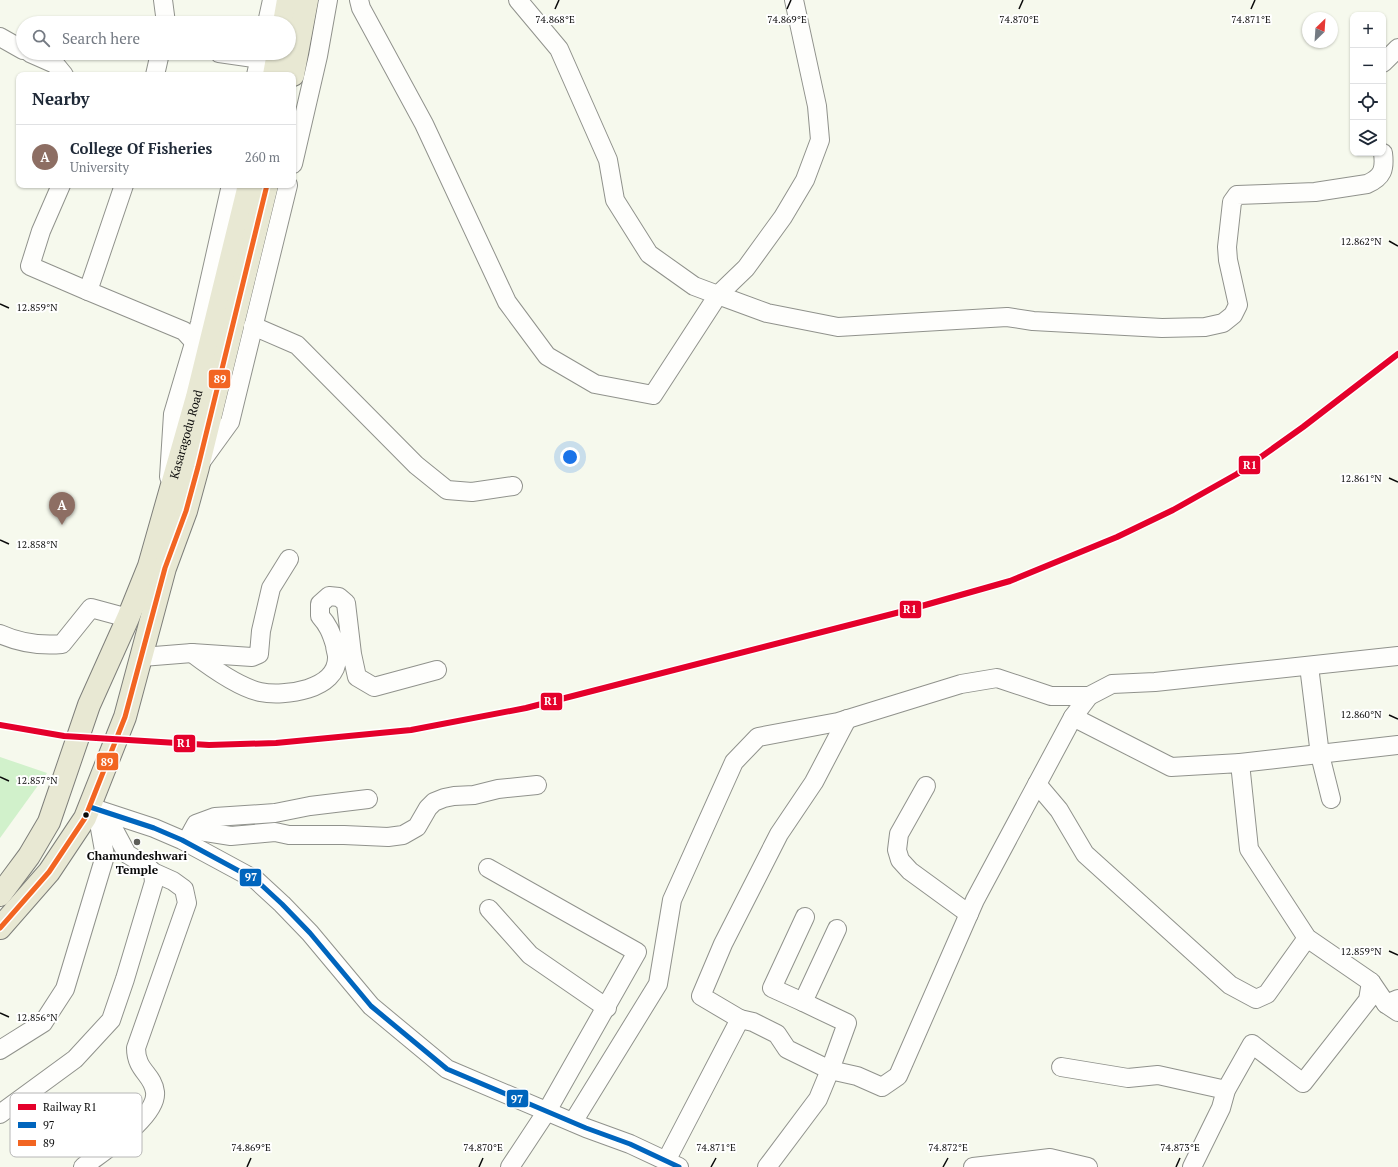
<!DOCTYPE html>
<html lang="en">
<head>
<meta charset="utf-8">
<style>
	:root { --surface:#fff; --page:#f2f2f3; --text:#1f2937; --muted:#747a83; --line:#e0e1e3; --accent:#111827 }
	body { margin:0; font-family:"PT Serif",serif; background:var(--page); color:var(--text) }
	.controls { position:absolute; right:12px; top:12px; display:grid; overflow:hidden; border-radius:8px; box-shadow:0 1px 3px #0004 }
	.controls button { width:36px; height:36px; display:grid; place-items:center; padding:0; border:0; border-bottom:1px solid var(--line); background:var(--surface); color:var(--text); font:20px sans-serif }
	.compass { position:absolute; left:1302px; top:12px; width:36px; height:36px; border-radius:50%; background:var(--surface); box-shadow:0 1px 3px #0004; rotate:25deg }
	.you { position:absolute; left:570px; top:457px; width:14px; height:14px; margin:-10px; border:3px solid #fff; border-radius:50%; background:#1a73e8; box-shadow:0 0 0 6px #1a73e833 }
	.badge { display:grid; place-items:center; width:26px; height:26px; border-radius:50%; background:var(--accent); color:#fff; font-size:13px; font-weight:700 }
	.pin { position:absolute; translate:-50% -33px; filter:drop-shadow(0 1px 2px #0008) }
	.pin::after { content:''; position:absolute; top:21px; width:14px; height:12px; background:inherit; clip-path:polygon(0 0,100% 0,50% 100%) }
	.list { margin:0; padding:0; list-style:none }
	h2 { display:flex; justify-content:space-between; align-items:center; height:52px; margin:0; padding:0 16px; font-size:17px }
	h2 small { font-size:13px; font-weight:400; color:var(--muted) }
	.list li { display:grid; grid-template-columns:26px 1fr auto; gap:12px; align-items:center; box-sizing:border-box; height:64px; padding:0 16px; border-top:1px solid var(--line) }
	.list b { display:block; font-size:15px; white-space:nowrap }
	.list p { margin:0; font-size:13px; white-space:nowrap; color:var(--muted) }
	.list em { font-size:13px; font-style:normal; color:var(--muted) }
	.icon { flex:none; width:22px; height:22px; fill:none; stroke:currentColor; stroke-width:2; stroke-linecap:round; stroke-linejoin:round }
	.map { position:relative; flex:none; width:1398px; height:1167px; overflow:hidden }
	.search { position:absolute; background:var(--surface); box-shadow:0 1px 3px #0004; left:16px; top:16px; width:280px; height:44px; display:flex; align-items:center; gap:10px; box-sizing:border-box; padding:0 14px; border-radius:22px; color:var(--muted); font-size:15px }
	.panel { position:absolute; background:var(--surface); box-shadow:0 1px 3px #0004; left:16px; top:72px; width:280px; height:116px; border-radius:8px }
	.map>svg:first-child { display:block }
	.green { fill:#d1f1cb }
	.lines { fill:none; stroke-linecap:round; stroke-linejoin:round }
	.minor-casing { stroke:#90928c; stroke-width:20 }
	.highway-casing { stroke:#7e7f7a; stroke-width:24 }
	.minor { stroke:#fefefc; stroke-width:18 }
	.highway { stroke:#e8e8d3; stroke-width:22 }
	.bus-1-casing { stroke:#fff; stroke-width:8 }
	.bus-2-casing { stroke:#fff; stroke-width:8 }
	.bus-1 { stroke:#0065bd; stroke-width:5 }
	.bus-2 { stroke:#f26522; stroke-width:5 }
	.rail-1-casing { stroke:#fff; stroke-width:9 }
	.rail-1 { stroke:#e4002b; stroke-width:6 }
	.ticks { fill:none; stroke:#0a0a0a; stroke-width:1.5 }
	.bus-dot { fill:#0a0a0a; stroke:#fff; stroke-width:1.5 }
	.poi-dot { fill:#5d5e59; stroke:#fff; stroke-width:1.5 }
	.labels { text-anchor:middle; stroke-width:4; stroke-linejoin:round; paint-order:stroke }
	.street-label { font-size:12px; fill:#0a0a0a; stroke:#fff }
	.poi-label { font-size:12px; font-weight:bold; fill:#0a0a0a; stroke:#fff }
	.key { fill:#fff; stroke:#b6b6b6; stroke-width:1 }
	.key-label { font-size:11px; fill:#0a0a0a }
	.ticks-label { font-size:10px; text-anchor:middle; fill:#0a0a0a; stroke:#fff; stroke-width:4; stroke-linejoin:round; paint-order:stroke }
	.line-badge { stroke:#fff; stroke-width:1.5 }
	.badge-label { font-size:11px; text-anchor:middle; font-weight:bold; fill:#fff }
</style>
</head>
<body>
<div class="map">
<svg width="1398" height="1167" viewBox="0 0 1398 1167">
	<rect width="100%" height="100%" fill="#f6f9ed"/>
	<polygon class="green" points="0,757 47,773 0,838"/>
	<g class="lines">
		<g class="minor-casing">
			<g id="minor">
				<polyline points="163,0 166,23"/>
				<path d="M359,0L361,8L424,124L507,302L547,356L595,384L653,395L718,295L767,313L838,327L1007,317L1033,321L1162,328L1205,327L1223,323L1233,315L1238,305L1228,260L1227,247L1232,202L1237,195L1315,192L1367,184C1383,177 1385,169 1383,153"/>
				<polyline points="518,0 559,49 608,160 615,200 649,254 694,286 718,295 746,268 783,217 805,180 820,140 817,106 794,0"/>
				<polyline points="267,23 272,0"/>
				<polyline points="0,37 23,50"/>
				<polyline points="30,53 55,64 64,75"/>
				<polyline points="219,53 260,59"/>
				<polyline points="1383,63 1398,48"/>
				<polyline points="155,75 160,53"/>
				<polyline points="256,75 261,53"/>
				<polyline points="293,164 318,56 328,0"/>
				<polyline points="61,185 41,231 30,266 88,291"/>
				<polyline points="124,185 88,291 184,331 195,343"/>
				<polyline points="253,326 297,345 416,465 447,490 472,492 513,486"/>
				<polyline points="201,462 230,422 288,185"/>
				<polyline points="169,477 173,414 200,323 231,185"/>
				<path d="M0,634C20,643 40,646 62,644L91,608L128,618"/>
				<path d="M192,653C209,666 238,687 260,692C284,697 338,690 337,657C337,653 335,649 335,645C331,632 328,625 320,616V604L329,596L339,597L346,603L352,654L357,677L374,687L437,670"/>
				<polyline points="142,657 192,653 252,657 259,654 261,631 271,588 289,559"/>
				<polyline points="1309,666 1320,755 1331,799"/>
				<polyline points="1073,717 1171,767 1240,763 1249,849 1307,938 1371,982"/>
				<polyline points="1240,763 1398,745"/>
				<polyline points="1037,784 1059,810 1085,854 1230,985 1256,999 1267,994 1307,938"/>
				<polyline points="926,786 899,834 897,850 900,860 910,871 969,914"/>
				<polyline points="90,807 154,828 182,840 256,880 282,904 310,933 371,1006 447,1069 586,1128 630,1144 679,1167"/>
				<polyline points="193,830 231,836 275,832 289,835 344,835 388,837 403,835 417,827 428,808 434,802 444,798 454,796 474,795 498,789 537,785"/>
				<polyline points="190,835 196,824 215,817 275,813 310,806 368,799"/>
				<polyline points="488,868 637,952 547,1111 510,1167"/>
				<polyline points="489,909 530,955 607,1008"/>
				<polyline points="1398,999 1386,1004 1398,1012"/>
				<polyline points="803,1002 772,988 805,917"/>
				<polyline points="740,1019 753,1022 777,1034 787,1049 830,1070 847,1023 803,1002 837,929"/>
				<polyline points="0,1050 43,1023 65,989 105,856 99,823 92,811"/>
				<polyline points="1061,1067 1128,1078 1158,1075 1226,1090"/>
				<polyline points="0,1114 75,1059 111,1020 125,979 154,882 153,872 147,866 127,854 112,826 95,812"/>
				<polyline points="573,1122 658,984 672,900 734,762 758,737 838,722 961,684 997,678 1051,696 1089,696"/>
				<polyline points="666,1161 740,1019 701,996 723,944 779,834 814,782 847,719"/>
				<path d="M83,1167C102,1152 158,1117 155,1092C153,1074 136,1071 136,1048L187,903L184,889L173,881L153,872"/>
				<polyline points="767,1167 818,1099 830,1070 857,1076 882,1087 898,1076 975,900 1073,717 1089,696 1112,684 1155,682 1398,656"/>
				<polyline points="973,1167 1050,1158 1088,1167"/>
				<polyline points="1192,1167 1221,1108 1226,1090 1252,1044 1303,1083 1368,1000 1371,982 1386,1004"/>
			</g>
		</g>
		<g class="highway-casing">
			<g id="highway">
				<polyline points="284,23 288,0"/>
				<polyline points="274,75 278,53"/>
				<polyline points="293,75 307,0"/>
				<path id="s1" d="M0,895L29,856L49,822L89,705L128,618L149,566L197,397L249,185"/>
				<polyline points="0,928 49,872 85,818 125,717 165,568 186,511 198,467 267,185"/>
			</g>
		</g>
		<use href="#minor" class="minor"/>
		<use href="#highway" class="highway"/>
		<g class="bus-1-casing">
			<polyline id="bus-1" points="90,807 154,828 182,840 256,880 282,904 310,933 371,1006 447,1069 586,1128 630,1144 679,1167"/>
		</g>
		<g class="bus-2-casing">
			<polyline id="bus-2" points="0,928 49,872 85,818 125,717 165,568 186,511 198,467 267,185"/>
		</g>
		<use href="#bus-1" class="bus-1"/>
		<use href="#bus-2" class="bus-2"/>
		<g class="rail-1-casing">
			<polyline id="rail-1" points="0,725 64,736 209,745 276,743 411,730 526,708 904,611 1010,581 1117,537 1173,510 1237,474 1303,427 1398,354"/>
		</g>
		<use href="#rail-1" class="rail-1"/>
	</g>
	<path class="ticks" d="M555,9L559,0M787,9L791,0M1019,9L1023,0M1251,9L1255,0M1389,241L1398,246M0,304L9,308M1389,478L1398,482M0,540L9,544M1389,715L1398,719M0,777L9,781M1389,951L1398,955M0,1013L9,1017M247,1167L251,1158M479,1167L483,1158M711,1167L716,1158M943,1167L948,1158M1176,1167L1180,1158"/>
	<circle class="bus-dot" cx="86" cy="815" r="3.5"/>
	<circle class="poi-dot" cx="137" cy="842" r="4"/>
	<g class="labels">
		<g class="street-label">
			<text dy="4" stroke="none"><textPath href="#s1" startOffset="500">Kasaragodu Road</textPath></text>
		</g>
		<g class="poi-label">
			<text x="137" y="860">Chamundeshwari<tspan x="137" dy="14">Temple</tspan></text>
		</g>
	</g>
	<rect x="10" y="1093" width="132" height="64" rx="6" class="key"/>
	<rect x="18" y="1104" width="18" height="6" fill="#e4002b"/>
	<rect x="18" y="1122" width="18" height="6" fill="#0065bd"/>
	<rect x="18" y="1140" width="18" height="6" fill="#f26522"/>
	<g class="key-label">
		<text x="43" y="1111">Railway R1</text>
		<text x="43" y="1129">97</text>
		<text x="43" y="1147">89</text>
	</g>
	<g class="ticks-label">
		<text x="555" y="23">74.868°E</text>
		<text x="787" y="23">74.869°E</text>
		<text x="1019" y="23">74.870°E</text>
		<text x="1251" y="23">74.871°E</text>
		<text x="1361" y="245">12.862°N</text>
		<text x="37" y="311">12.859°N</text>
		<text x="1361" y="482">12.861°N</text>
		<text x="37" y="548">12.858°N</text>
		<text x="1361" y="718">12.860°N</text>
		<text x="37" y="784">12.857°N</text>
		<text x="1361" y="955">12.859°N</text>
		<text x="37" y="1021">12.856°N</text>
		<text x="251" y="1151">74.869°E</text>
		<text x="483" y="1151">74.870°E</text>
		<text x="716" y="1151">74.871°E</text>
		<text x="948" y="1151">74.872°E</text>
		<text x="1180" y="1151">74.873°E</text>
	</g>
	<g class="line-badge">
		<rect x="208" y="369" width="23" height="20" rx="4" fill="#f26522"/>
		<rect x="1238" y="455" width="23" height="20" rx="4" fill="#e4002b"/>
		<rect x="899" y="600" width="23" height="19" rx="4" fill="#e4002b"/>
		<rect x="540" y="692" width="23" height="19" rx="4" fill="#e4002b"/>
		<rect x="173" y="734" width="23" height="19" rx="4" fill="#e4002b"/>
		<rect x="96" y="752" width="23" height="19" rx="4" fill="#f26522"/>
		<rect x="239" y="868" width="23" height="19" rx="4" fill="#0065bd"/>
		<rect x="506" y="1089" width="23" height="19" rx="4" fill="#0065bd"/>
	</g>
	<g class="badge-label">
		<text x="220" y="383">89</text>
		<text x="1250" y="469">R1</text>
		<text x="910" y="613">R1</text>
		<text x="551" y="705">R1</text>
		<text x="184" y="747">R1</text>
		<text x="107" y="766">89</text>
		<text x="251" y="881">97</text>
		<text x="517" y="1103">97</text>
	</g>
</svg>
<div class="controls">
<button>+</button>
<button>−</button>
<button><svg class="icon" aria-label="locate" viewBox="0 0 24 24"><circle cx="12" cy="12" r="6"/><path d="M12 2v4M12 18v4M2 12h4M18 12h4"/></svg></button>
<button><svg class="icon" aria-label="layers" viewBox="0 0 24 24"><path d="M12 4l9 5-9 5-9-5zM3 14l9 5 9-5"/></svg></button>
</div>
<svg class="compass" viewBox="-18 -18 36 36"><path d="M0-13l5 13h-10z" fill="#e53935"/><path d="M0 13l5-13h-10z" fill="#747a83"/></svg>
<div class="you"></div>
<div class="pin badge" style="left:62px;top:525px;background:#8d6e63">A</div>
<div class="search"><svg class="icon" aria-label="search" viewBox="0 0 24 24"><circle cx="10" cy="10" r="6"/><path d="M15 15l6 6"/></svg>Search here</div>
<section class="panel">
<h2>Nearby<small></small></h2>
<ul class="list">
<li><span class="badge" style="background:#8d6e63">A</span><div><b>College Of Fisheries</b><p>University</p></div><em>260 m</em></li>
</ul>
</section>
</div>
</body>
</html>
